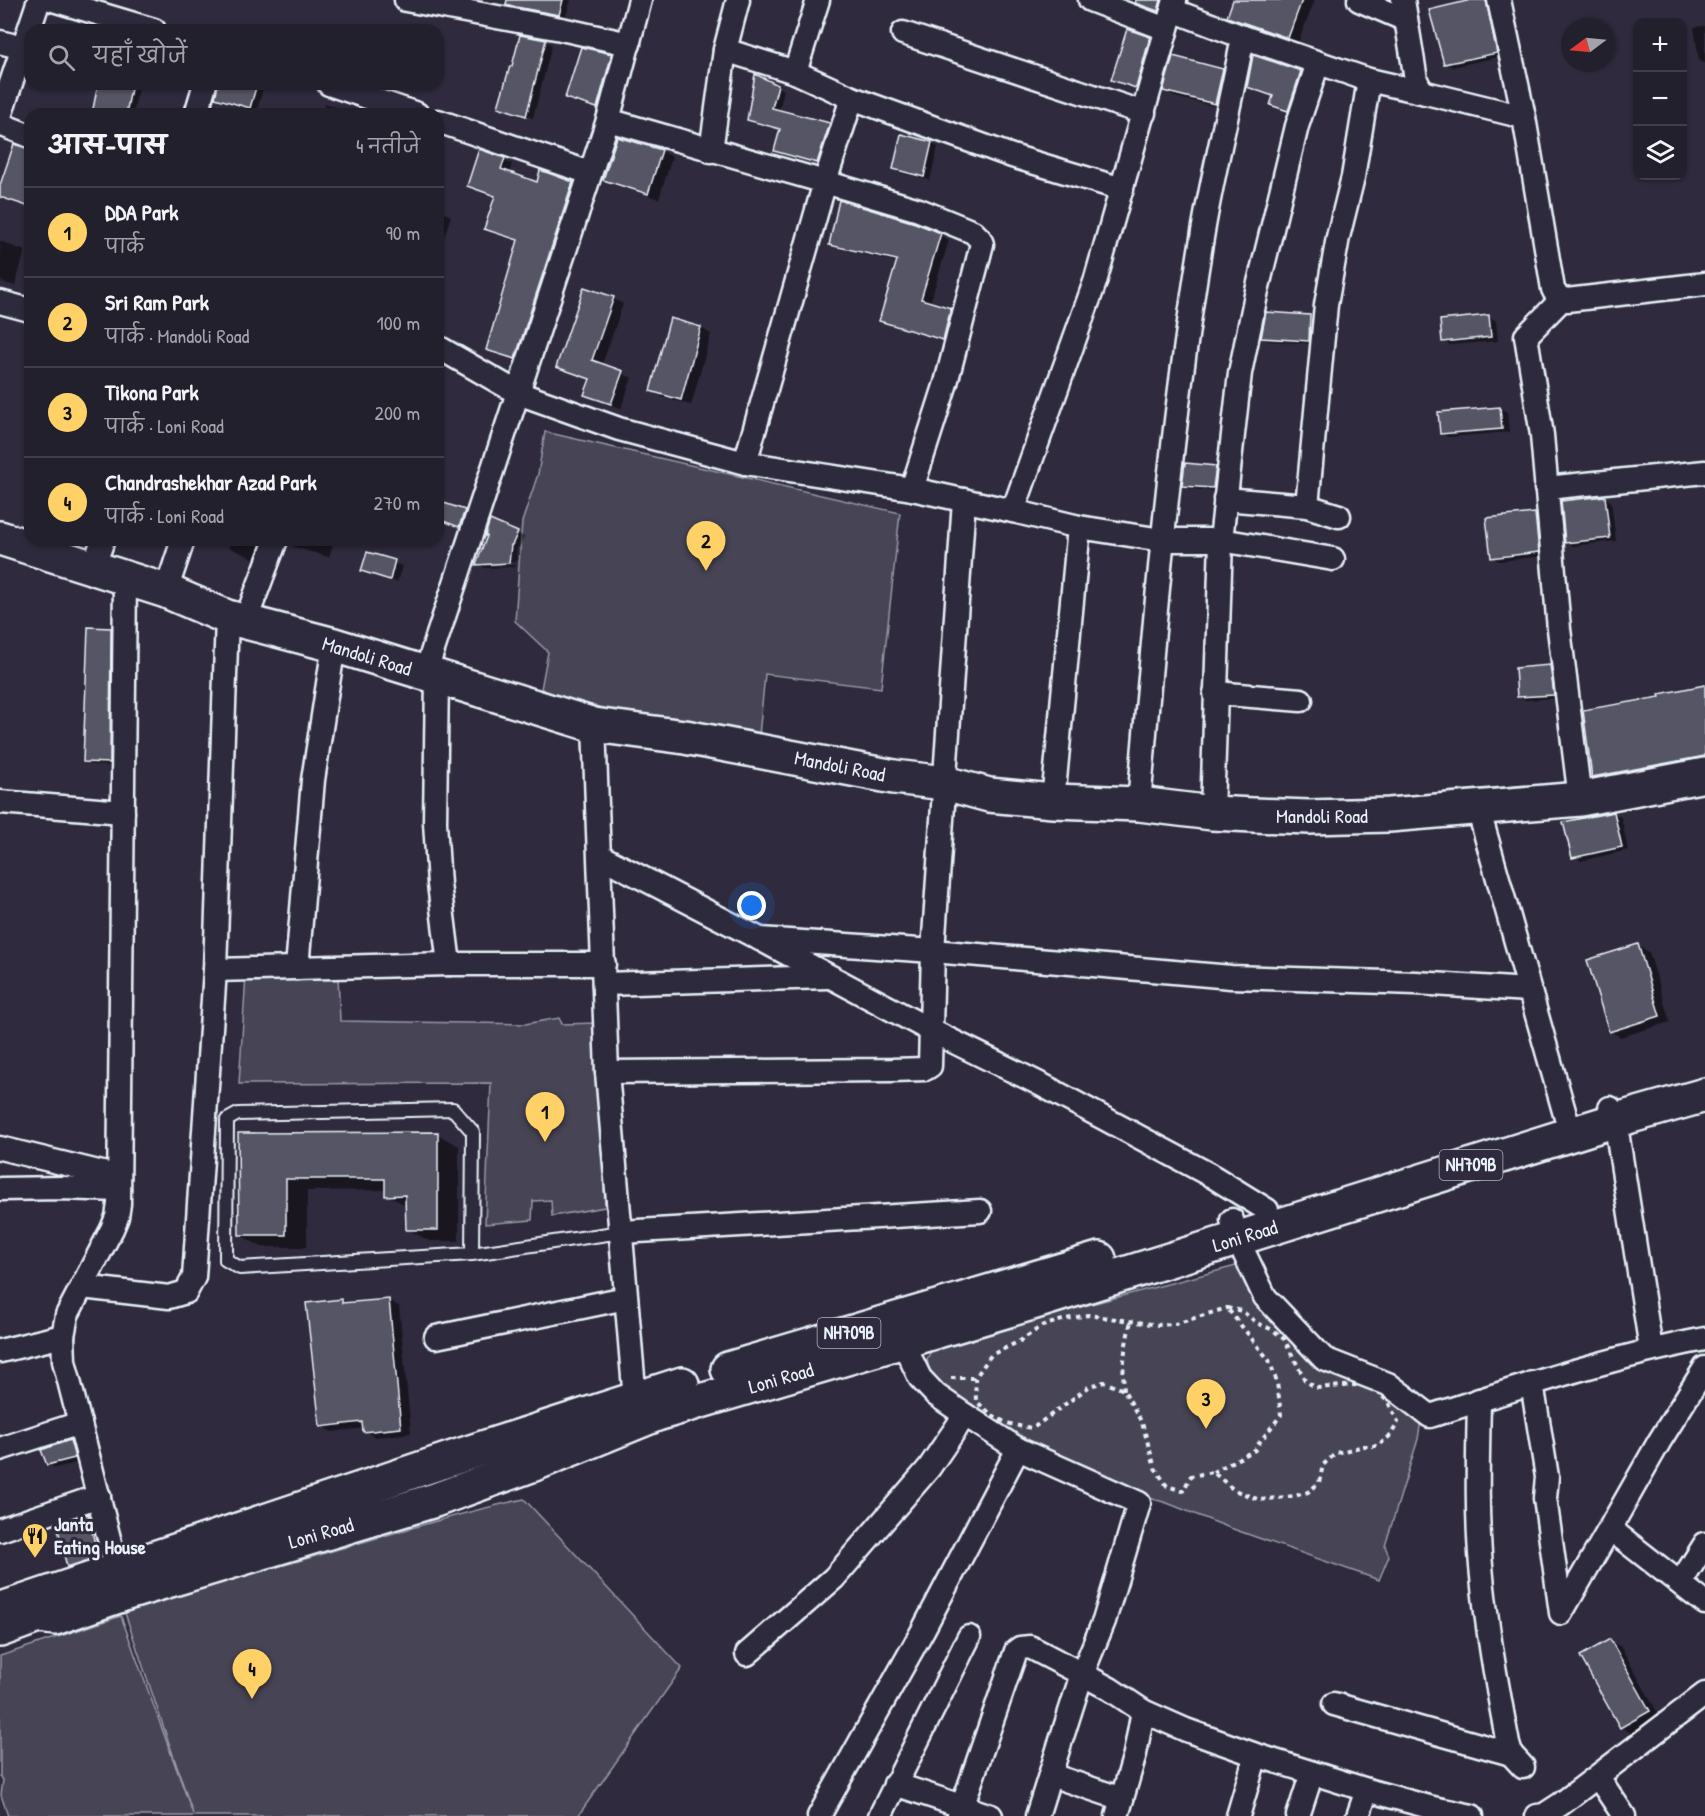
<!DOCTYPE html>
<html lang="hi">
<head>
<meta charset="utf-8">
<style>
	:root { --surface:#23202e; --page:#2f2d3a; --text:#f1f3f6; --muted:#a3a3aa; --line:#403e4a; --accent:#ffd166 }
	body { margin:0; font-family:"Patrick Hand","Playpen Sans Deva",sans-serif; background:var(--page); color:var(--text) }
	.controls { position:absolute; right:18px; top:18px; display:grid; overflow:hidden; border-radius:12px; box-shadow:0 2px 4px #0004 }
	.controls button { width:54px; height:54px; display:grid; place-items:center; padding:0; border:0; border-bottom:2px solid var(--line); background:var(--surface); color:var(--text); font:30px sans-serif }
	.compass { position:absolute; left:1561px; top:18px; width:54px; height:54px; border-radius:50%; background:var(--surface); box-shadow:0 2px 4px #0004; rotate:254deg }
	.you { position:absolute; left:752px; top:906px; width:21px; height:21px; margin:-15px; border:4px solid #fff; border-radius:50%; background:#1a73e8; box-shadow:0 0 0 9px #1a73e833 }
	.badge { display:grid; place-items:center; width:39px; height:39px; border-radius:50%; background:var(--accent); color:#111; font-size:20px; font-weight:700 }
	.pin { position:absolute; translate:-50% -50px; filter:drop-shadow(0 2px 3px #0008) }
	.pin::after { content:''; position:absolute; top:32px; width:21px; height:18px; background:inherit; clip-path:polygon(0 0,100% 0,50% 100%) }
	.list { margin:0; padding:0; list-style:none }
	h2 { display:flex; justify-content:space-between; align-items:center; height:78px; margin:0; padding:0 24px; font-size:26px }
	h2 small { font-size:20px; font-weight:400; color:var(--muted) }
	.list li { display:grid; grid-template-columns:39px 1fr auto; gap:18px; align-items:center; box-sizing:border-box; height:90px; padding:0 24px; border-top:2px solid var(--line) }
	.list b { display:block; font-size:22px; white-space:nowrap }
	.list p { margin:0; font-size:20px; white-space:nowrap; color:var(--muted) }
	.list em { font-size:20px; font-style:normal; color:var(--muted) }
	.icon { flex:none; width:33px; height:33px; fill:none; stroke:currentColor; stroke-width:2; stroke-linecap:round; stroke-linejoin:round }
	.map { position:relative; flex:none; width:1705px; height:1816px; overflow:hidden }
	.search { position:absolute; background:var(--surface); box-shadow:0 2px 4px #0004; left:24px; top:24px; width:420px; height:66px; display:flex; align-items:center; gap:15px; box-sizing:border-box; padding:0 21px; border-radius:18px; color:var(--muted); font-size:22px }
	.panel { position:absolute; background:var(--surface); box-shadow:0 2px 4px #0004; left:24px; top:108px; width:420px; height:438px; border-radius:18px }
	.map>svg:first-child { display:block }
	.green { fill:#464455; stroke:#979aa6; stroke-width:1.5 }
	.shadow { fill:#0007 }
	.building { fill:#575565; stroke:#e8f1f8; stroke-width:1.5 }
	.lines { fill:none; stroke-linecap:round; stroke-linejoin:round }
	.lane-casing { stroke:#e8f1f8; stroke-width:16 }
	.street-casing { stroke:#e8f1f8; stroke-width:27 }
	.secondary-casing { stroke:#e8f1f8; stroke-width:38 }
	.highway-casing { stroke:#e8f1f8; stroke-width:38 }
	.path { stroke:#e8f1f8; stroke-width:4; stroke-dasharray:4.5 4.5; stroke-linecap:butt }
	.lane { stroke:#2f2a3d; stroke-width:12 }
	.street { stroke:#2f2a3d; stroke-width:22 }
	.secondary { stroke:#2f2a3d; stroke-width:33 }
	.highway { stroke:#2f2a3d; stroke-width:33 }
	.labels { text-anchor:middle; stroke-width:6; stroke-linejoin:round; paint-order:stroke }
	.shield { fill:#2f2a3d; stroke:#b0b5c0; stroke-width:1.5 }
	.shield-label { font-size:18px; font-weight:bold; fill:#e8f1f8 }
	.street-label { font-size:20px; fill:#e8f1f8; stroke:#2f2a3d }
	.poi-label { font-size:20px; font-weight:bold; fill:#e8f1f8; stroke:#2f2a3d; text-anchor:start }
</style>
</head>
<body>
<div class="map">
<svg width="1705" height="1816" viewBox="0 0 1705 1816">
	<rect width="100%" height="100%" fill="#2f2a3d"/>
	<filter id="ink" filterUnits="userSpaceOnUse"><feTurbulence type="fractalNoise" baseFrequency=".0167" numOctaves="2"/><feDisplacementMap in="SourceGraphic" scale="12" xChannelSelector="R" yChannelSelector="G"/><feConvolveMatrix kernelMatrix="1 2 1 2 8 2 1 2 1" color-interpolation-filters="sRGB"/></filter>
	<g filter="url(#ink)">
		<g class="green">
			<polygon points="545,432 900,513 881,688 765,674 758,746 573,701 541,689 548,652 515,621 522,522 538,474"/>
			<polygon points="246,975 338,976 340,1021 525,1024 559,1018 562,1024 597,1023 605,1207 552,1216 551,1200 533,1201 532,1220 485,1224 491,1083 239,1084"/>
			<polygon points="1246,1265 1268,1306 1373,1381 1421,1420 1418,1439 1385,1546 1389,1556 1379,1580 1230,1528 1167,1503 1117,1489 1035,1449 931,1382 927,1359 931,1351 1080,1307 1236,1266"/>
			<path d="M524,1499L682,1668L578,1816H8L1,1795L3,1780L0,1777V1656L121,1616L193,1814L125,1613L128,1610C183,1591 239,1578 295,1562C371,1540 447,1516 524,1499Z"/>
		</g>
		<g class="shadow">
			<polygon points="539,0 571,0 565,18 543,13 537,10"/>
			<polygon points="1131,0 1168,0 1165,14"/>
			<polygon points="1234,0 1315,0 1298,43 1239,22 1229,16"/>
			<polygon points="1477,0 1489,0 1503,56 1452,67 1445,63"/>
			<polygon points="1705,26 1705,64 1699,61 1694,27"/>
			<polygon points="1128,31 1156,43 1143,91 1113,79"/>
			<polygon points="545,41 552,45 533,118 500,107"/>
			<polygon points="611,55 618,59 604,111 567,97"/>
			<polygon points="1222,70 1233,76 1226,109 1175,97 1165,91"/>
			<polygon points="1300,72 1307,76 1295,114 1272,105 1274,97 1248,87"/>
			<polygon points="99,84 139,84 133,114 94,114"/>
			<polygon points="220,84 253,84 263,89 257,111 223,102 216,98"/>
			<polygon points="777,86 784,90 779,111 829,125 836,128 824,165 782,154 775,150 781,130 755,123 748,119"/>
			<polygon points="325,103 352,113 355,114 322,114"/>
			<polygon points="618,138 662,151 672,157 659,199 615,185 604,179"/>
			<polygon points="932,143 938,147 930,180 901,173 894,169"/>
			<polygon points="480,151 512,164 509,174 538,183 541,172 580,187 523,362 496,354 488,350 519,241 486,228 496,197 468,185"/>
			<polygon points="438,210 451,216 438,255"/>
			<polygon points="940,235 949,240 930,303 951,309 960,314 951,343 890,325 881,320 898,262 840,249 831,244"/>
			<polygon points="0,241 25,251 15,286 0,281"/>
			<polygon points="613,299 623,304 602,365 632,378 621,408 595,400 586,394 591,380 558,367"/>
			<polygon points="1267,314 1310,316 1317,320 1315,344 1269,341 1263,338"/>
			<polygon points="1489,317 1496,321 1498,341 1450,345 1444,341"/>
			<polygon points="701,328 711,334 691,405 662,397 652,390"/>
			<polygon points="438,362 442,367 438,379"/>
			<polygon points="1500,408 1507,412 1509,432 1448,437 1441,433"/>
			<polygon points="1215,467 1222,471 1220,491 1190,489 1184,485"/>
			<polygon points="1605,498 1611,501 1616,541 1573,546 1566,542"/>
			<polygon points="438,502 471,515 466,529 438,520"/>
			<polygon points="1535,514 1542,518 1545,556 1499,561 1492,557"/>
			<polygon points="517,533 524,537 519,548 517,547 516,562 485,563 485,566 515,565 515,567 485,568 478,564"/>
			<polygon points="231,540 270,540 261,562 228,547"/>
			<polygon points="291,540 334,540 329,557 297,548 290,544"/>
			<polygon points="368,554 402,566 397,582 363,570"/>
			<polygon points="111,629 117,633 116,766 92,765 85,761"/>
			<polygon points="1550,667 1556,671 1560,698 1526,700 1519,697"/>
			<polygon points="1705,687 1705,764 1604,782 1593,776 1661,698"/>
			<polygon points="1614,813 1621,817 1628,850 1581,861 1574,857"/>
			<polygon points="1638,946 1649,952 1670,1022 1621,1037 1610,1031"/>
			<polygon points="437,1134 459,1146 459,1241 429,1241 407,1229 407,1206 387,1195 387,1190 307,1191 307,1247 262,1247 240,1235 240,1135"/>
			<polygon points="341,1300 347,1304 388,1300 399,1306 411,1433 375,1437 365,1431 364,1428 332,1432 322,1426"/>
			<polygon points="70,1442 77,1446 81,1462 55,1468 48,1464"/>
			<polygon points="88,1516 95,1520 105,1560 75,1570 69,1566"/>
			<polygon points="1610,1641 1621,1647 1660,1717 1631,1733 1621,1727"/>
		</g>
		<g class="building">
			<polygon points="507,0 563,0 559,15 516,7 506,4"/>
			<polygon points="1136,0 1161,0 1158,11 1135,3"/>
			<polygon points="1233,0 1302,0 1288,38 1227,17"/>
			<polygon points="1471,0 1486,0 1497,53 1444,64 1429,10"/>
			<polygon points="1127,29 1150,37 1136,88 1111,80"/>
			<polygon points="520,35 546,40 526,116 498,107 510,66 512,66"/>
			<polygon points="581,47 612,54 597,108 565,98"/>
			<polygon points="1253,55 1301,71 1288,111 1270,105 1273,96 1247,87"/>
			<polygon points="1173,56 1223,69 1215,104 1163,91"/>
			<polygon points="755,74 778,85 772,108 830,123 817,163 774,151 780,129 747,120"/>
			<polygon points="98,84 132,84 126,114 92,114"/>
			<polygon points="218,84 257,84 250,108 215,98"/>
			<polygon points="901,134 932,142 924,177 893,169"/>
			<polygon points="617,137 662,150 648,194 603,180"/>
			<polygon points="14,144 30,149 30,207 0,197 0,185"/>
			<polygon points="479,149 505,158 501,169 537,182 540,170 573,182 515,359 486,350 518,240 484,229 495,196 467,186"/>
			<polygon points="839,200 915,223 941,233 921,299 951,308 943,340 879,321 897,260 829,245"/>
			<polygon points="584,287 614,297 592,360 623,371 611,404 584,395 590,379 556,367"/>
			<polygon points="1266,312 1310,315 1309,341 1261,338"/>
			<polygon points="1489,315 1491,337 1442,342 1440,320"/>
			<polygon points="670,318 701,327 681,400 650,391"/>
			<polygon points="1500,407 1502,429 1440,434 1438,412"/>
			<polygon points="1185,463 1216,466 1213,488 1182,486"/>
			<polygon points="1605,496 1610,538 1565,543 1561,501"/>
			<polygon points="438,501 465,510 459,527 438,519"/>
			<polygon points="1535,513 1539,552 1491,558 1486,518"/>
			<polygon points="490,520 518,532 512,545 511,545 509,563 476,565 487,536 485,536"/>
			<polygon points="367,552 395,560 390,580 361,571"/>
			<polygon points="88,627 111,628 110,763 83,762"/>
			<polygon points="1550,665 1554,695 1517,697 1515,668"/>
			<polygon points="1705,685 1705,756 1592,777 1583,710 1660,697 1659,694"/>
			<polygon points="1614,812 1622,847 1572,858 1563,822"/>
			<polygon points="1638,944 1660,1016 1609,1032 1587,960"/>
			<polygon points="438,1132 438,1230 406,1230 405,1195 385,1196 385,1179 286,1179 286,1235 239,1235 238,1133"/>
			<polygon points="342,1299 342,1303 389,1299 401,1428 363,1432 362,1422 320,1427 306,1303"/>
			<polygon points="70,1440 75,1458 47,1465 41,1450"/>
			<polygon points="88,1514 98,1557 67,1567 57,1525"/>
			<polygon points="1610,1639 1650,1711 1620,1728 1580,1656"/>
		</g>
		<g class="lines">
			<g class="lane-casing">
				<polyline id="lane" points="472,1254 240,1268 226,1260 227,1120 238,1114 453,1109 473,1132 472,1254 621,1232"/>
			</g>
			<g class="street-casing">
				<g id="street">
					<polyline points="53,0 154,30"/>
					<polyline points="406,0 561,29 629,44"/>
					<polyline points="1090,0 1166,29"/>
					<polyline points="1359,0 1406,20"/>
					<path d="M1403,0L1416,80L1421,90L1426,93L1524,117L1553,289C1556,296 1560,298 1567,300L1705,284"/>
					<polyline points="1499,0 1524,117"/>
					<polyline points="1172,10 1243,37 1369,80 1426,93"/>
					<polyline points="903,33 1144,113"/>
					<polyline points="0,42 23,48"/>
					<polyline points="725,50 795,72 852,98 1012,156 1122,189"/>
					<polyline points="795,72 818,0"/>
					<polyline points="329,84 417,114"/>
					<polyline points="852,98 825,182 919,210 973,232 980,239 982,244 946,383 912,489"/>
					<polyline points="196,114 205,84"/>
					<polyline points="0,116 39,0"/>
					<polyline points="608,120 825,182 745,463"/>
					<polyline points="438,121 590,173"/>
					<polyline points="0,124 30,136"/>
					<polyline points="711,151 725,50 738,0"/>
					<polyline points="1562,299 1526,336 1542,435 1559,629 1580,799"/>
					<polyline points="0,302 30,310"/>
					<polyline points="438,347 518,393 619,429 745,463 912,489 1013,511"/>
					<polyline points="1546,488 1705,472"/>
					<polyline points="1225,499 1307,506 1339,516"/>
					<polyline points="1307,506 1326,305 1338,237 1353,177 1369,80"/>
					<polyline points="1079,527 1162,540 1221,540 1333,559"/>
					<polyline points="93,568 103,540"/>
					<polyline points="166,591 183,540"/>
					<polyline points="245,622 276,540"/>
					<polyline points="425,674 608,120 640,0"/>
					<polyline points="437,676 435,822 439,884 449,964"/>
					<polyline points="1215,693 1301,700"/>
					<polyline points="594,725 607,1072 636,1412"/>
					<polyline points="1053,801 1079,527 1013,511 1095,282 1175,0"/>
					<polyline points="0,802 123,812"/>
					<path d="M1139,804C1155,613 1171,422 1203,232C1214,167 1231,102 1243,37"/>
					<polyline points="1478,808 1566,1118"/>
					<polyline points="1212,813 1221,540 1240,373 1256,295 1297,126 1318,63"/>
					<polyline points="600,856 760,939 932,1031 1040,1084 1212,1176 1267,1210"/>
					<polyline points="760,939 933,951 1231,977 1416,983 1529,990"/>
					<polyline points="297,968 313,780 334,645"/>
					<polyline points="215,970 449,964 604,964"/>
					<polyline points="604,984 827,977"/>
					<polyline points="607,1072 892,1070 925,1069 930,1066 933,951 964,500"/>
					<polyline points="1610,1108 1618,1138 1651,1349"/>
					<polyline points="0,1148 119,1177"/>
					<polyline points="0,1189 62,1188 119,1190"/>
					<path d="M1232,1220L1237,1238L1265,1297L1324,1359L1388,1384L1430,1416C1521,1387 1611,1357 1705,1339"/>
					<polyline points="621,1232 980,1211"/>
					<polyline points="82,1287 169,1297 186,1292 194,1277 215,970 227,617"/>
					<polyline points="436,1337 626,1298"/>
					<polyline points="904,1341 907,1351 920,1378 936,1395 965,1415 1018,1449 1139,1503 1104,1621 1082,1674 1110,1689 1143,1711 1186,1730 1256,1755 1367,1790"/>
					<polyline points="0,1351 63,1336"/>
					<polyline points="1705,1368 1659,1442 1614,1521 1614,1529 1618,1535 1705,1603"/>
					<polyline points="1532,1383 1547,1477 1545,1498 1561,1613 1614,1521"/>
					<path d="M1479,1400C1478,1455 1476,1511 1481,1566C1486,1626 1497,1685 1508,1744L1511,1754L1523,1767"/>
					<polyline points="0,1449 80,1423"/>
					<polyline points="0,1530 99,1496"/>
					<polyline points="1681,1582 1705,1544"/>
					<polyline points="123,1584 117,1570 64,1361 63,1336 67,1315 112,1229 117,1217 119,1204 125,577"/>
					<polyline points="747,1654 834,1578 929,1468 965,1415"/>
					<polyline points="1334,1704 1511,1754"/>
					<polyline points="1051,1775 1122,1799"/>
					<polyline points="1598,1777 1624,1816"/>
					<polyline points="895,1784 991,1816"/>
					<polyline points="819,1816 923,1630 1018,1449"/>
					<polyline points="880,1816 969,1637"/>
					<polyline points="959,1816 1016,1651 1020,1648 1030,1647 1082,1674 1037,1816"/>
					<polyline points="1117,1816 1135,1754 1143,1711"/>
					<polyline points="1238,1816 1256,1755"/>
					<polyline points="1298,1816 1312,1773"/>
					<polyline points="1358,1816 1367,1790 1433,1808 1472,1816"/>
					<polyline points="1537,1816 1544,1815 1561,1804 1705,1694"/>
				</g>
			</g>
			<g class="secondary-casing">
				<polyline id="secondary" points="0,538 166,591 227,617 334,645 594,725 685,737 894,777 945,783 989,795 1053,801 1139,804 1212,813 1253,815 1309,817 1389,815 1580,799 1705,775"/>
			</g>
			<g class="highway-casing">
				<g id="highway">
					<polyline points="728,1369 1099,1259"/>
					<polyline points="5,1608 483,1448 682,1384"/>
					<polyline points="0,1630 38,1616 55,1618 127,1593 435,1500 537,1463 657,1414 1032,1303 1613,1121 1705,1095"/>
				</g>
			</g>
			<g class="path">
				<path d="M1227,1308L1242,1311L1257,1323L1273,1330L1284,1339L1305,1380L1316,1388L1370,1384L1388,1402L1398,1422L1391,1435L1378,1446H1364L1336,1453L1323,1465L1319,1483L1308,1492L1295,1496L1260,1500L1234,1490L1213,1472L1191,1476L1183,1491L1167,1486L1155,1468L1142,1423L1124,1390L1104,1382L1090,1386L1033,1428C1005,1425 997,1420 976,1401L975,1378L991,1355L1020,1341L1042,1326L1066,1319L1088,1315L1158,1325L1175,1324Z"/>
				<polyline points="951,1378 975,1378"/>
				<path d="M1124,1390C1122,1365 1125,1345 1131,1321"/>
				<polyline points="1213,1472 1255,1450 1259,1443 1281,1415 1277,1382 1269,1360 1227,1308"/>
			</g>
			<use href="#lane" class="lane"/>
			<use href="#street" class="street"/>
			<use href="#secondary" class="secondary"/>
			<use href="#highway" class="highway"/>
		</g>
	</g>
	<defs>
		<g id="restaurant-pin" transform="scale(1.35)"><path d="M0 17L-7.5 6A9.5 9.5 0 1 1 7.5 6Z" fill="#ffd166" stroke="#2f2a3d"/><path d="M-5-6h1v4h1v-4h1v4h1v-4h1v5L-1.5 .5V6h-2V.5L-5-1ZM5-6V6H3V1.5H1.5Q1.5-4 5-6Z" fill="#111"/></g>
	</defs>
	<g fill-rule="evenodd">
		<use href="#restaurant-pin" x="35" y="1536"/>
	</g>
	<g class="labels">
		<g class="shield">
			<rect x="1439.5" y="1150" width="63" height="30" rx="4.5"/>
			<rect x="817.5" y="1318" width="63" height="30" rx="4.5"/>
		</g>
		<g class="shield-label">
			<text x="1471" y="1171">NH709B</text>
			<text x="849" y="1339">NH709B</text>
		</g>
		<g class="street-label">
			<text transform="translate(367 656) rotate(17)" y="7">Mandoli Road</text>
			<text transform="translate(840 766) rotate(11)" y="7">Mandoli Road</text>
			<text x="1322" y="823">Mandoli Road</text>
			<text transform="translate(1245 1236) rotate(-17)" y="7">Loni Road</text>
			<text transform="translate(781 1378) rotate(-16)" y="7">Loni Road</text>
			<text transform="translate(321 1533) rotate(-16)" y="7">Loni Road</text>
		</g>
		<g class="poi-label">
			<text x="54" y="1531">Janta<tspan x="54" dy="23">Eating House</tspan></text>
		</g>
	</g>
</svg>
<div class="controls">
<button>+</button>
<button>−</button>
<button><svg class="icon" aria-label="layers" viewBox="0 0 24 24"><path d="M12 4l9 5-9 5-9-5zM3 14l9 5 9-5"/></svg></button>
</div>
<svg class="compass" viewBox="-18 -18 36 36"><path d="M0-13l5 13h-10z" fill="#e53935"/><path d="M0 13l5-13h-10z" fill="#a3a3aa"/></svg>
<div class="you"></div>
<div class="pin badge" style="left:545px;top:1142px">1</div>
<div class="pin badge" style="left:706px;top:571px">2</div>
<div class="pin badge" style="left:1206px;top:1429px">3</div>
<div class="pin badge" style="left:252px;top:1699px">4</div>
<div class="search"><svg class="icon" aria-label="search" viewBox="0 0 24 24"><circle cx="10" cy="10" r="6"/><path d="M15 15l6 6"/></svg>यहाँ खोजें</div>
<section class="panel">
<h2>आस-पास<small>4 नतीजे</small></h2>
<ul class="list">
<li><span class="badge">1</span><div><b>DDA Park</b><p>पार्क</p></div><em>90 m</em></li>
<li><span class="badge">2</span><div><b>Sri Ram Park</b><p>पार्क · Mandoli Road</p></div><em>100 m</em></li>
<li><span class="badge">3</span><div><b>Tikona Park</b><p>पार्क · Loni Road</p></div><em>200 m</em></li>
<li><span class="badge">4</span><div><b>Chandrashekhar Azad Park</b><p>पार्क · Loni Road</p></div><em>270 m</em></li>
</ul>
</section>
</div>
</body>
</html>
